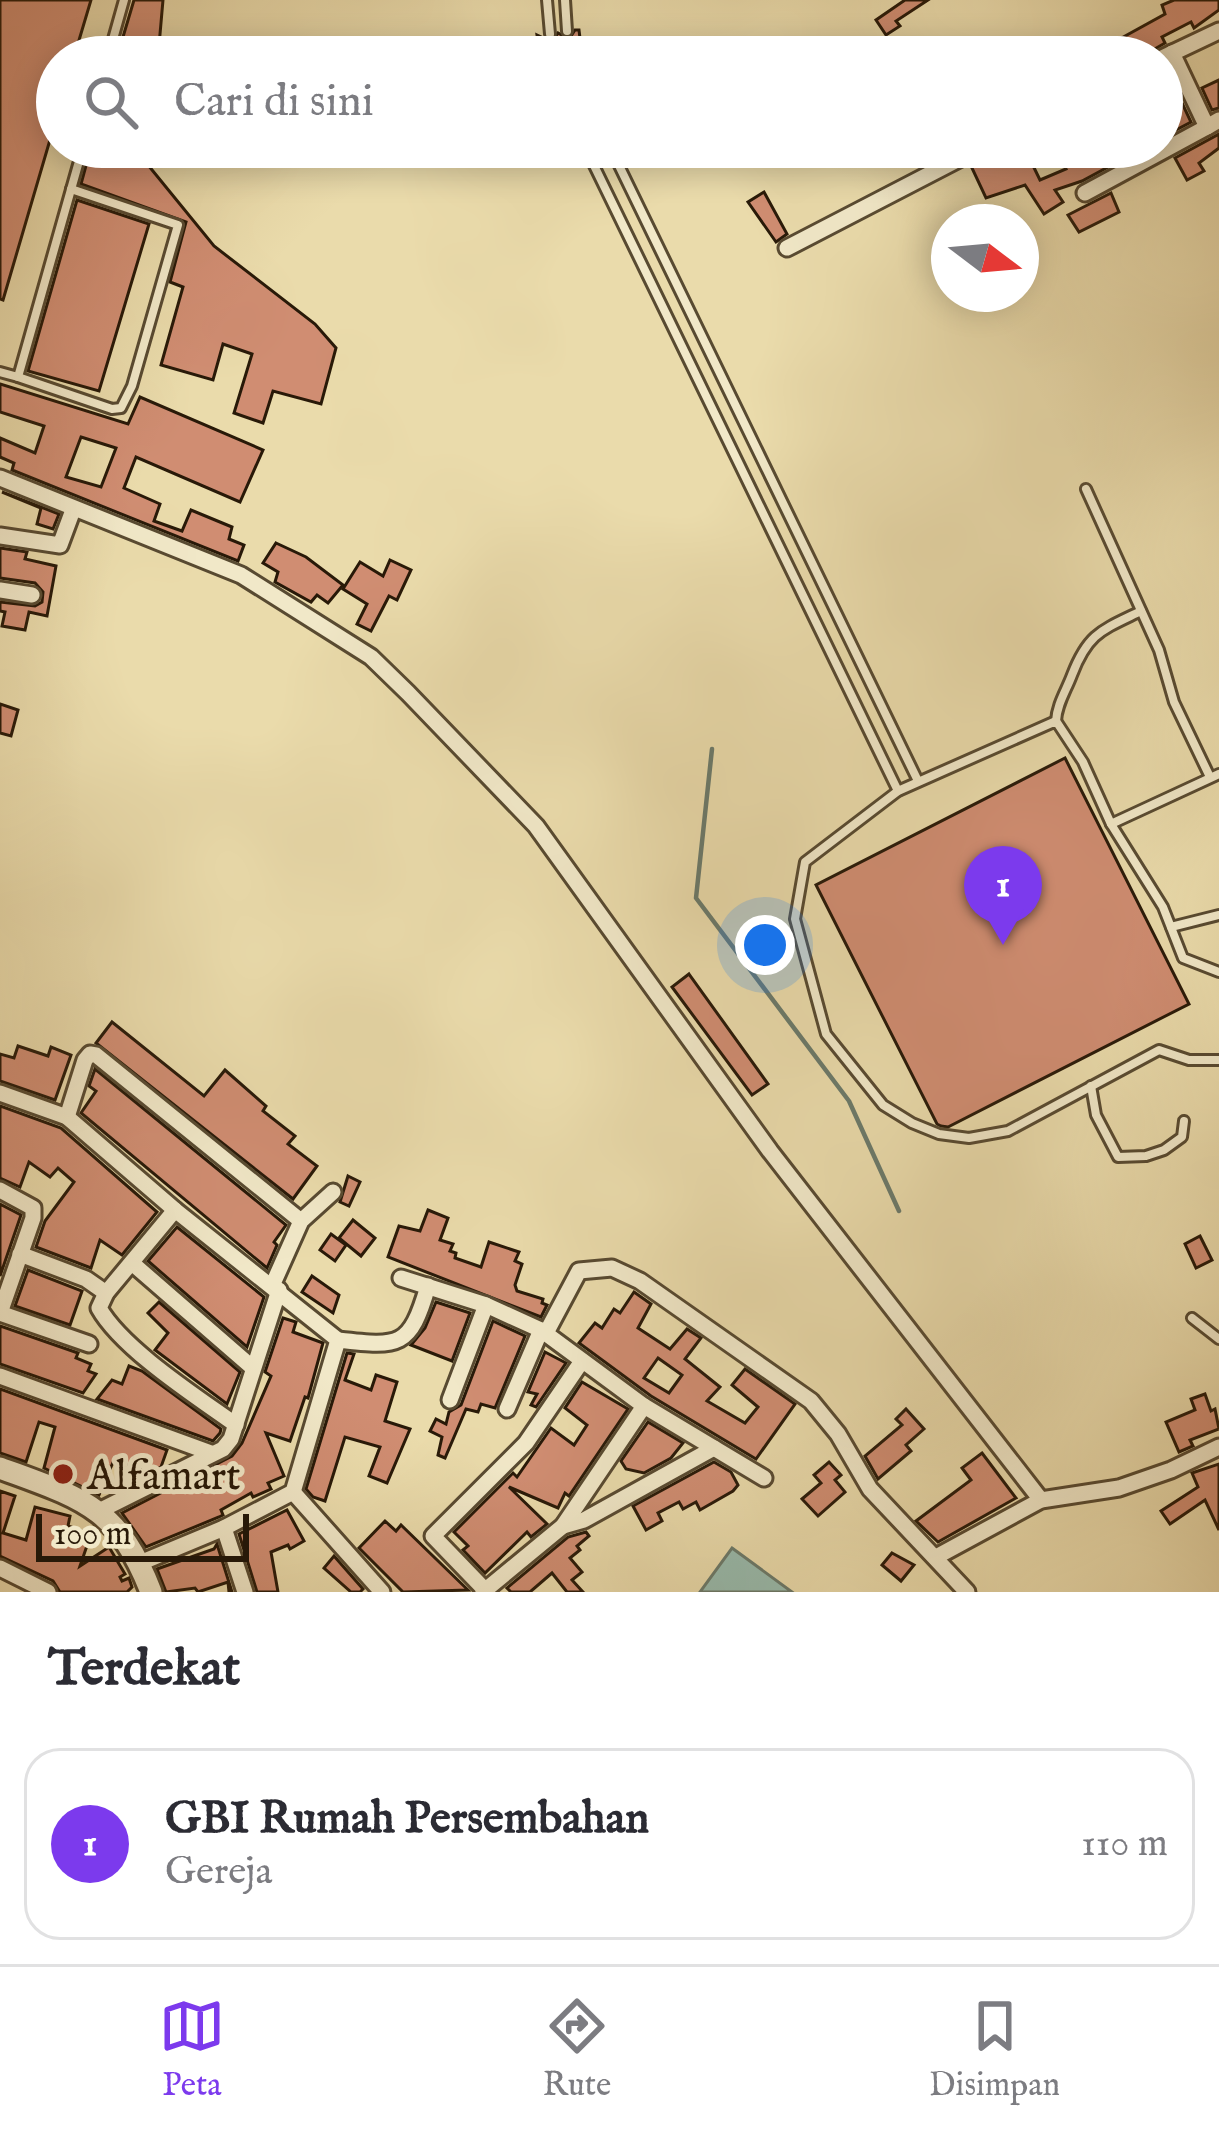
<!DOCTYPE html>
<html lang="id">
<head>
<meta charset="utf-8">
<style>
	:root { --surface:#fff; --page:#f7f7f7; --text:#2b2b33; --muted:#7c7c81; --line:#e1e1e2; --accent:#7c3aed }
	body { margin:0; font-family:"IM FELL English",serif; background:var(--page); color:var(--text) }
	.compass { position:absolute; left:931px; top:204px; width:108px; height:108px; border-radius:50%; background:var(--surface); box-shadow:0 6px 30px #0003; rotate:106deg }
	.scale { position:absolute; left:36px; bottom:30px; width:213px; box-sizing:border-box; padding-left:12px; border:6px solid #281908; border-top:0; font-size:33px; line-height:42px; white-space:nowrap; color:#281908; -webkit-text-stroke:9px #f1e8c8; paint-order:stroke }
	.you { position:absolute; left:765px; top:945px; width:42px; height:42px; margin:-30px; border:9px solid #fff; border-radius:50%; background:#1a73e8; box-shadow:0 0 0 18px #1a73e833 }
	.badge { display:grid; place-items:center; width:78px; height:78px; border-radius:50%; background:var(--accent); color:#fff; font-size:39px; font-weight:700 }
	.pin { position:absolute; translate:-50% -99px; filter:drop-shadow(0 3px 6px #0008) }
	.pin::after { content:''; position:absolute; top:63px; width:42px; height:36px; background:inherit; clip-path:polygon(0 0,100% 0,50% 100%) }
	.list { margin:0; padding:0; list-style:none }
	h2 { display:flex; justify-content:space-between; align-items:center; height:156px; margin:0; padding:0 48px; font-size:51px }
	h2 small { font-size:39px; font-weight:400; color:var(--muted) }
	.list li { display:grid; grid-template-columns:78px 1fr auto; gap:36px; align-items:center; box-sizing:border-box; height:192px; margin:0 24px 24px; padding:0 24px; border:3px solid var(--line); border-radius:36px }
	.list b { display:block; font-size:45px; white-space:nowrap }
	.list p { margin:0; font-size:39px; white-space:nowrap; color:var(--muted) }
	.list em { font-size:39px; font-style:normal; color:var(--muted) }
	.icon { flex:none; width:66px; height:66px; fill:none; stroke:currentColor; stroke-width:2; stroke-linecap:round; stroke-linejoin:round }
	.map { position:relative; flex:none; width:1219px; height:1592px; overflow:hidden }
	.search { position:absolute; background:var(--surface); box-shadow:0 6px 30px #0003; left:36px; right:36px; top:36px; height:132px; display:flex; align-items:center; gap:30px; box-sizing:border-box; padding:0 42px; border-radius:66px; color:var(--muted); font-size:45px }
	.sheet { height:372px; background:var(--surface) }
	nav { display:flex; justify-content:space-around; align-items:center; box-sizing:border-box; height:168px; border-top:3px solid var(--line); background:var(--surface); font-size:33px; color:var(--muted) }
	nav a { display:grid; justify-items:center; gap:6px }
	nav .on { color:var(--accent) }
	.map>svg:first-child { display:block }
	.water { fill:#98bbad; stroke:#6b7a6b; stroke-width:3 }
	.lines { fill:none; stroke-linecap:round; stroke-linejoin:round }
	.stream { stroke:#6b7a6b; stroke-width:4.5 }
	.building { fill:#d08d72; stroke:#281908; stroke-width:3; fill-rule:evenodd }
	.service-casing { stroke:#584a31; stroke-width:14 }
	.minor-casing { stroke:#584a31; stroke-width:21 }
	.tertiary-casing { stroke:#584a31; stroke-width:27 }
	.service { stroke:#f1e8c8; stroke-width:8 }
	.minor { stroke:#f1e8c8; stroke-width:15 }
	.tertiary { stroke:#f1e8c8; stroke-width:21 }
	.poi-dot { fill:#8f2418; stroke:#f1e8c8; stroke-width:4.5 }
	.labels { text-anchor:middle; stroke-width:10; stroke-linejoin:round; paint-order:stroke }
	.poi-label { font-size:42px; fill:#281908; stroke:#f1e8c8; text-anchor:start }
</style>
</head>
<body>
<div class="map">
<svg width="1219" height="1592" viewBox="0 0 1219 1592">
	<rect width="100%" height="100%" fill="#eadbab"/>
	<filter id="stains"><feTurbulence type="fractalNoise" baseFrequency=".00167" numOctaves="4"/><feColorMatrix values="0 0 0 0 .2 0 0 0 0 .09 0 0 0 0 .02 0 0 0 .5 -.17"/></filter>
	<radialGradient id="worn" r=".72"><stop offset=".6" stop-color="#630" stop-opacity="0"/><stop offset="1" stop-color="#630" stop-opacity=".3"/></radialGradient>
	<polygon class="water" points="732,1548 792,1592 700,1592"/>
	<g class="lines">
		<polyline class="stream" points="712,749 696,898 849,1101 899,1211"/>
	</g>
	<g class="building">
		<polygon points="0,0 91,0 74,57 57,57 57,116 3,300 0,299"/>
		<polygon points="134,0 163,0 158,57 117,57"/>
		<polygon points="905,0 928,0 896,21 900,26 886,35 876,20"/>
		<polygon points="1174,0 1219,0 1219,10 1194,28 1191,22 1162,37 1165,43 1153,50 1150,57 1087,57 1165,14 1162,5"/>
		<polygon points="575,30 579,30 582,55 570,48 563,57 540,57 537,35 552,42 558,33 569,39"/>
		<polygon points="1166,69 1191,122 1174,131 1162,107 1162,70"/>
		<polygon points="1219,80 1219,108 1212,110 1202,88"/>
		<polygon points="1219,134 1219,148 1199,163 1204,171 1187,180 1175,158"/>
		<polygon points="91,147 150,147 148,165 214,246 315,324 336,348 321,404 273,391 263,423 234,413 252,354 223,344 213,380 161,365 183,287 170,282 186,222 81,184"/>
		<polygon points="1007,147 1024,147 1040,180 1066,169 1055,147 1069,147 1075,161 1103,147 1145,147 1082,181 1055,190 1063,202 1044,214 1025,185 986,198 971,166"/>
		<polygon points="764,192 787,234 776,242 748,202"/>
		<polygon points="1111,193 1119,212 1079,232 1068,215"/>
		<polygon points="77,200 149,224 99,391 28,371"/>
		<path d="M0,384L128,424L140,397L263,450L240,502L136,457L124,488L160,504L154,521L182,531L191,510L232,527L229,539L244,545L238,561L12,470L14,463L0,457V438L35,453L44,426L0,412ZM81,437L116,448L101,487L66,477Z"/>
		<polygon points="2,492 59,514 53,529 37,524 41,508"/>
		<polygon points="276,543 306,557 343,585 328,603 317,595 311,602 275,582 278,572 263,563"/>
		<polygon points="0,548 27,552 25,559 56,566 47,616 29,612 25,630 2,626 5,612 0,611 0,602 35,606 42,602 43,592 35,583 0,578"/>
		<polygon points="390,560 411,570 397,600 389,596 371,631 357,624 367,604 343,589 360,562 383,576"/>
		<polygon points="0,704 18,710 11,736 0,733"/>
		<polygon points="1065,758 1189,1004 948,1127 941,1126 937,1124 816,885"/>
		<polygon points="689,974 768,1084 752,1095 672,987"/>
		<polygon points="112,1022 204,1096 225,1070 266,1106 263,1111 295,1136 288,1144 317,1166 293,1199 96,1043"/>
		<polygon points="18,1046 48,1056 51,1047 71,1055 55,1100 0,1081 0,1054 14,1058"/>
		<polygon points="95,1069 286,1225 274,1242 277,1245 267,1268 81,1113 96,1091 89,1086"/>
		<polygon points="0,1106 61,1128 157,1212 122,1255 100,1240 91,1268 36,1247 45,1221 74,1182 58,1168 50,1177 29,1162 20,1187 0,1178"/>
		<polygon points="348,1176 360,1182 349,1206 340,1202"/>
		<polygon points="0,1204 21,1215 0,1276"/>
		<polygon points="428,1210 448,1218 440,1240 453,1244 450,1251 456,1253 455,1258 481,1267 489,1242 519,1252 515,1261 522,1264 515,1285 517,1291 543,1299 542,1303 547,1305 541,1317 388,1257 399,1226 420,1231"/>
		<polygon points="353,1220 375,1238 361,1256 339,1238"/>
		<polygon points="177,1227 264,1297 247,1347 148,1261"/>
		<polygon points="331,1234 346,1245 335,1261 320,1250"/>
		<polygon points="1200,1236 1212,1260 1196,1268 1185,1244"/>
		<polygon points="28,1270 82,1291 70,1325 15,1306"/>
		<polygon points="312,1276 339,1295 333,1313 302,1292"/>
		<path d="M634,1292L651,1304L638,1328L670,1349L687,1329L701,1338L685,1359L720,1387L707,1401L745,1423L758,1407L732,1385L745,1369L795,1404L756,1459L651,1396L579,1343L595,1323L602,1328L614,1309L620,1313ZM658,1358L682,1375L669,1393L644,1378Z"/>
		<polygon points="159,1302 240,1372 227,1404 155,1350 168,1333 148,1313"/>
		<polygon points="436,1302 470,1313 452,1361 411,1345 425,1328"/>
		<polygon points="283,1318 296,1322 293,1332 323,1343 308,1398 305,1397 290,1441 266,1433 284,1476 268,1483 271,1489 253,1497 251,1493 221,1510 223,1515 219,1517 146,1547 122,1513 232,1456 242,1443 271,1376 265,1372"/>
		<polygon points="493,1321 525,1336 495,1408 481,1404 478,1412 466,1409 445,1458 438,1455 442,1437 430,1431 436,1419 446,1424 449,1412 461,1405"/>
		<polygon points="0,1326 78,1353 76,1358 91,1364 88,1371 96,1374 83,1393 0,1364"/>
		<polygon points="545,1352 566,1363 536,1407 531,1405 537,1394 528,1392"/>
		<polygon points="347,1353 354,1354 345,1380 371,1390 376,1375 397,1382 385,1421 410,1429 387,1483 369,1476 380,1447 345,1437 325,1501 313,1497 306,1489"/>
		<polygon points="129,1366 142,1371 221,1429 220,1433 213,1441 97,1399 112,1380 122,1384"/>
		<polygon points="582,1382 628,1409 569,1496 565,1493 558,1508 509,1487 547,1524 531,1537 527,1532 485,1573 463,1550 468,1546 454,1532 513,1473 517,1477 551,1428 574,1445 587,1425 565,1408"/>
		<polygon points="0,1389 167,1450 161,1467 150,1472 114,1460 99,1495 44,1468 55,1427 39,1422 26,1462 0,1453"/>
		<polygon points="1205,1394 1211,1411 1215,1409 1219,1429 1190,1440 1193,1446 1179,1452 1166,1422 1195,1410 1191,1399"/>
		<polygon points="906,1409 924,1429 906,1445 911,1451 878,1479 865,1456 902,1425 896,1419"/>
		<polygon points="648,1422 683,1443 671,1458 644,1473 626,1469 621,1461"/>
		<polygon points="982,1453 1016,1498 938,1542 916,1521 971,1480 962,1468"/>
		<polygon points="714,1462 731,1472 738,1485 733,1491 700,1510 696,1502 683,1509 679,1502 658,1513 662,1521 646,1530 633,1506"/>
		<polygon points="829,1462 841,1475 835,1480 845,1492 818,1516 802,1499 821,1483 814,1475"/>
		<polygon points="1219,1464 1219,1530 1205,1500 1170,1524 1161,1511 1198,1487 1192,1473"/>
		<polygon points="0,1491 15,1496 3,1533 26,1540 35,1507 70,1516 68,1526 91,1534 80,1566 109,1547 125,1574 120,1577 122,1581 129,1578 132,1587 127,1592 60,1592 53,1581 0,1556"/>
		<polygon points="287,1510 304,1541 290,1549 288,1545 271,1552 278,1592 257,1592 239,1534"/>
		<polygon points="385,1521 396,1531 401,1525 468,1590 403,1592 359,1548"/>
		<polygon points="586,1532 589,1536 577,1546 580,1550 570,1558 582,1572 572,1580 583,1592 567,1592 552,1573 530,1592 511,1592 507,1588 568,1537"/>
		<polygon points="217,1544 232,1592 229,1592 228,1582 198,1592 195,1588 166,1592 157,1569 214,1549"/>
		<polygon points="892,1553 914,1565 901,1581 882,1565"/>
		<polygon points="334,1556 363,1589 360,1592 351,1592 324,1568"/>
	</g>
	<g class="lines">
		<g class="service-casing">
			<g id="service">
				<polyline points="547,0 550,34"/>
				<polyline points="565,0 567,31"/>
				<polyline points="571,56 571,57"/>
				<polyline points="108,57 124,0"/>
				<polyline points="585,147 898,791"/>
				<polyline points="610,147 918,781"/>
				<polyline points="0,372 18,377 83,147"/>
				<polyline points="18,377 112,409 121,408 132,386 178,225 71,189"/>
				<polyline points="1086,489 1159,650 1174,702 1210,777"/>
				<path d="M1056,721C1057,704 1066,691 1072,675C1088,633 1102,630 1141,611"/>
				<polyline points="1111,824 1219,774"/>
				<polyline points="1171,927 1219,915"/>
				<polyline points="1219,972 1183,958 1163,907 1111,824 1083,762 1056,721 898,791 805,862 795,919 826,1034 883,1105 912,1123 939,1134 969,1138 1008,1131 1159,1050 1189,1060 1219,1060"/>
				<polyline points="1091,1086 1096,1115 1118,1157 1146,1156 1164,1150 1182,1137 1184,1121"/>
				<polyline points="1192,1318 1219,1339"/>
			</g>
		</g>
		<g class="minor-casing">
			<g id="minor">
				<polyline points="1172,53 1207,127 1219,120"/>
				<polyline points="1162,58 1219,31"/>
				<polyline points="1085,193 1207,127"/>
				<polyline points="787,248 982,147"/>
				<polyline points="0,478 241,575 371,657 408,693 536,826 770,1151 1041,1500"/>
				<polyline points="0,536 60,545 73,510"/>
				<polyline points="0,590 32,595"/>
				<polyline points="0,1093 67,1117 175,1210 338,1340 293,1492 224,1528 140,1563"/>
				<polyline points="67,1117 85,1060 90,1054 96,1055 301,1221"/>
				<polyline points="0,1190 33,1208 33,1218 0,1313"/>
				<path d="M175,1210L106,1293L99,1308C122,1349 197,1397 236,1425"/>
				<polyline points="20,1254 86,1279 106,1293"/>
				<polyline points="132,1263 253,1368"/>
				<polyline points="401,1278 486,1305 541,1330 644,1406 764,1478"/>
				<polyline points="272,1286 301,1221 333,1192"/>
				<polyline points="0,1313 89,1344"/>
				<polyline points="546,1333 579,1271 612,1268 640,1281 811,1401 838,1434 870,1489 967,1592"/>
				<path d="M338,1340C400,1347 410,1348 428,1286"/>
				<polyline points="0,1376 211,1453"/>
				<polyline points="450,1400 486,1305"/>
				<polyline points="507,1409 541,1330"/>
				<polyline points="293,1492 382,1592"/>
				<polyline points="99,1511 223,1449 231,1439 279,1290"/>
				<polyline points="563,1526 584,1520 714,1448"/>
				<polyline points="224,1528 245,1592"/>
				<polyline points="936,1557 1041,1500 1119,1488 1171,1470 1219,1447"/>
				<polyline points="0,1568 48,1592"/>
				<polyline points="485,1590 433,1536 526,1443 582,1361"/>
				<polyline points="483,1592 563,1526 644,1406"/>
			</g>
		</g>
		<g class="tertiary-casing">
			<path id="tertiary" d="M0,1468C81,1498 118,1506 151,1592"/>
		</g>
		<use href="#service" class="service"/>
		<use href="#minor" class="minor"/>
		<use href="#tertiary" class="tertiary"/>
	</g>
	<circle class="poi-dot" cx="63" cy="1474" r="12"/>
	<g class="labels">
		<g class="poi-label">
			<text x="87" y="1489">Alfamart</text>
		</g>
	</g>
	<rect width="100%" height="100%" filter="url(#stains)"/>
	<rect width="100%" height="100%" fill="url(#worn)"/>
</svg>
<svg class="compass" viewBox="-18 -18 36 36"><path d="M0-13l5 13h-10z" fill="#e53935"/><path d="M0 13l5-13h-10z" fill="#7c7c81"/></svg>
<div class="scale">100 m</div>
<div class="you"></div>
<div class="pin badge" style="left:1003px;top:945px">1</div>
<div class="search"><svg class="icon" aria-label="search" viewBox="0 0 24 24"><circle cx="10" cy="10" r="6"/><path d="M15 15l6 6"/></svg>Cari di sini</div>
</div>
<section class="sheet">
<h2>Terdekat<small></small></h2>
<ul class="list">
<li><span class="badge">1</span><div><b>GBI Rumah Persembahan</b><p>Gereja</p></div><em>110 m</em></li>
</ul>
</section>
<nav>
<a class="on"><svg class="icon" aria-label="map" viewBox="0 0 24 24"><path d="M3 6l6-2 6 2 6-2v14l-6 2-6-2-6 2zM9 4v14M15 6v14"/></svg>Peta</a>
<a><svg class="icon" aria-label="directions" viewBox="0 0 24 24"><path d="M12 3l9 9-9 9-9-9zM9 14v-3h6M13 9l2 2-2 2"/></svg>Rute</a>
<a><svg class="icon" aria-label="saved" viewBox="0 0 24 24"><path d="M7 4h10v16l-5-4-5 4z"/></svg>Disimpan</a>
</nav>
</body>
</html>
